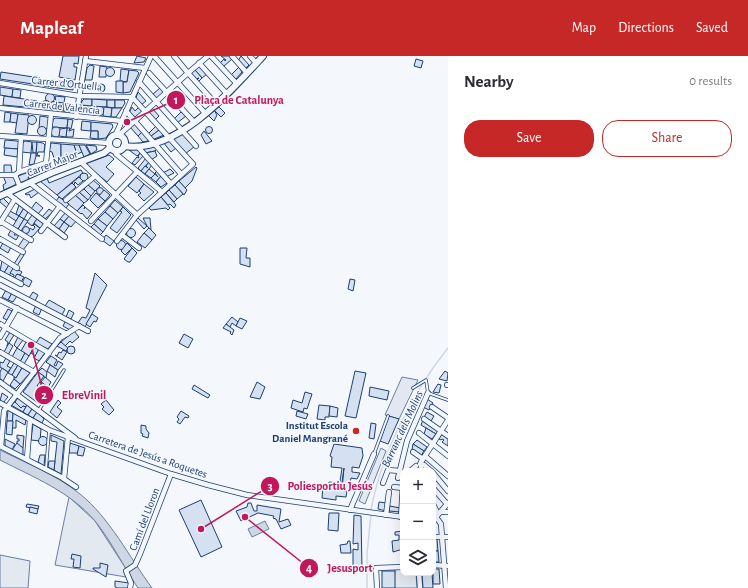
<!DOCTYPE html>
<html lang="en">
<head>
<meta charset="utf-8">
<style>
	:root { --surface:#fff; --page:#f2f2f3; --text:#2b2b33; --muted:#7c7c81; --line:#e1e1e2; --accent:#c62828 }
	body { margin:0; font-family:"Alegreya Sans",sans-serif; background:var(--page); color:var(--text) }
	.controls { position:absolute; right:12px; bottom:12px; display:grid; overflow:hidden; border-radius:8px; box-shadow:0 4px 16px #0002 }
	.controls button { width:36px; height:36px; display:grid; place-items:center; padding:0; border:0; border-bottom:1px solid var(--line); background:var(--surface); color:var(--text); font:20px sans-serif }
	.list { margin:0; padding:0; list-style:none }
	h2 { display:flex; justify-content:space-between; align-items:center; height:52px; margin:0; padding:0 16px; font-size:17px }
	h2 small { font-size:13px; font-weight:400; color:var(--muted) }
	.actions { display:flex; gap:8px; padding:12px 16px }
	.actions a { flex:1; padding:9px 0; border:1px solid var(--accent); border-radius:16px; text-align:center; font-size:14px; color:var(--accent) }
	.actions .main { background:var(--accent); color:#fff }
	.icon { flex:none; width:22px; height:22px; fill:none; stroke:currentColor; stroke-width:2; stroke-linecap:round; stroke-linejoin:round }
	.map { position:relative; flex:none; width:448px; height:532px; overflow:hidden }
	header { display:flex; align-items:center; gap:24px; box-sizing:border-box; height:56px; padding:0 20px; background:var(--accent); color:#fff }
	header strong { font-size:19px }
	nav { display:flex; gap:22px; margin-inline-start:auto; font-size:14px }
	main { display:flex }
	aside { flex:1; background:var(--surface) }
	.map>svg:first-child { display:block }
	.green { fill:#e3e9f0; stroke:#687fa3 }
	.parking { fill:#e3e8f0; stroke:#687fa3 }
	.water { fill:#cfd7e4; stroke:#687fa3 }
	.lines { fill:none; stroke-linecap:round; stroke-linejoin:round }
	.stream { stroke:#cfd7e4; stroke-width:1.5 }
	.building { fill:#d5e0f0; stroke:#1d3f73 }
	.lane-casing { stroke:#1d3f73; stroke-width:3.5 }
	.street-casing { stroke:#1d3f73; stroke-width:6 }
	.secondary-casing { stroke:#1d3f73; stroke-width:8 }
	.lane { stroke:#f4f7fb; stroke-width:2 }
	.street { stroke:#f4f7fb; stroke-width:4.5 }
	.secondary { stroke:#f4f7fb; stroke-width:6 }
	.poi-dot { fill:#c62828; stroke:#f4f7fb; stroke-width:1.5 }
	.labels { text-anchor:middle; stroke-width:3; stroke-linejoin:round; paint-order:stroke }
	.street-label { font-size:11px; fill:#1d3f73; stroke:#f4f7fb }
	.poi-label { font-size:11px; font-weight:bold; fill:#1d3f73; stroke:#f4f7fb; text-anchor:end }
	.water-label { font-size:12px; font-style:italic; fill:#1d3f73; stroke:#f4f7fb }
	.leader { fill:none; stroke:#c2185b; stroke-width:1.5 }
	.callout-dot { fill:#c2185b; stroke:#f4f7fb; stroke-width:1.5 }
	.mark-label { font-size:12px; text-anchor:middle; font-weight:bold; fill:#fff }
	.callout-label { font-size:12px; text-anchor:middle; font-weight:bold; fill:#c2185b; stroke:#f4f7fb; stroke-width:3; stroke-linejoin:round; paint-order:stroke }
</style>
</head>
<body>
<header>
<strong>Mapleaf</strong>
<nav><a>Map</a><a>Directions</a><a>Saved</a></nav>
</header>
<main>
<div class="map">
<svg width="448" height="532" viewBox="0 0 448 532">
	<rect width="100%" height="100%" fill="#f4f7fb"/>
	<g class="green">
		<polygon points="381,392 386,395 365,448 359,445"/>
		<polygon points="69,441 95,465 132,522 55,509"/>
		<polygon points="0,499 30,505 28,532 0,532"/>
		<polygon points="395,513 403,513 403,517 416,517 417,532 394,532"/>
	</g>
	<polygon class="parking" points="402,321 418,324 399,363 385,359"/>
	<g class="water">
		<path d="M0,394C26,407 57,419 80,438C109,461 130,502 152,532H138C123,510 112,486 95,465C71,436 33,421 0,404Z"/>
		<polygon points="265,465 269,473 252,481 248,473"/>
	</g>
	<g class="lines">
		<g class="stream">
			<path d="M371,454C381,399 413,335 448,292"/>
			<polyline points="367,532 367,498 371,458"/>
		</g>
	</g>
	<g class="building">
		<polygon points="63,0 79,0 78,8 74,7 74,11 77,11 75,24 59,21"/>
		<polygon points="137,0 146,2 144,6 134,7"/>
		<polygon points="221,0 229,0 232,3 223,11 220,7 224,3 225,5 226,4"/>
		<polygon points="241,0 249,9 245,13 238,5"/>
		<polygon points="416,3 423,5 421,12 414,10"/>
		<polygon points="90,9 94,10 92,24 85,24 87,12"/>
		<polygon points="100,10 107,11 106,21 99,21"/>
		<polygon points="199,10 207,18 202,22 195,14"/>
		<polygon points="239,11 242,16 235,24 231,19"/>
		<circle cx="110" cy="16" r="4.5"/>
		<polygon points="121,13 129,14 127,26 120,25"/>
		<polygon points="129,14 137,15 139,17 130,36 123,37 123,26 127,26"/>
		<polygon points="195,14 202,22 198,26 197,24 199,22 196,23 191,17"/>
		<polygon points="1,16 40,22 39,29 0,23"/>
		<polygon points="40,24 50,25 49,31 39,29"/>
		<polygon points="51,24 74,27 73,34 50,31"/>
		<polygon points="116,25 123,25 123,37 116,36"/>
		<circle cx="101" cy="32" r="4"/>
		<polygon points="0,31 13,33 12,41 0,39"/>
		<polygon points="161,31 164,36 156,43 152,39"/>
		<polygon points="13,33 21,34 20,42 12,41"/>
		<polygon points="138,36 146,45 141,49 136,42"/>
		<circle cx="50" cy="42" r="4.5"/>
		<polygon points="4,40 37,45 36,52 3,49"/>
		<polygon points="55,40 65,41 64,47 56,46"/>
		<polygon points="84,43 92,43 92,50 81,49 82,45"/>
		<polygon points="92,43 107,44 107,51 92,50"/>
		<polygon points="107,44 115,44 115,52 107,51"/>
		<polygon points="115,44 124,44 125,47 122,52 115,52"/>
		<circle cx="46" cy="49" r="4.5"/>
		<circle cx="54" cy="50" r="4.5"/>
		<polygon points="58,46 62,49 64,47 63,55 57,55"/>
		<polygon points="64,47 73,49 72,54 70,56 63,55"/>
		<circle cx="85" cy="54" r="4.5"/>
		<circle cx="93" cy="54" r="4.5"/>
		<polygon points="218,50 225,57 221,61 214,54"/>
		<circle cx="100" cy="55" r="4.5"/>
		<polygon points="104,51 112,52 111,61 103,60"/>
		<polygon points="132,51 135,55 139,51 143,55 134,62 129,57"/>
		<polygon points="112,52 122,52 116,61 111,61"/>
		<polygon points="152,52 159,60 155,64 147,56"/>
		<polygon points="214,54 217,59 214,65 208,59"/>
		<polygon points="5,56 11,57 10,66 4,66"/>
		<polygon points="181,56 186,60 177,67 174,63"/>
		<polygon points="11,57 18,58 17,67 10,66"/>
		<polygon points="18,58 29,59 27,78 15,77"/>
		<circle cx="32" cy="64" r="4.5"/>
		<polygon points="40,60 47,61 49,63 47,73 39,72"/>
		<polygon points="55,62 68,63 67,72 52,71 53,64"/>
		<polygon points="68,63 73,64 71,73 67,72"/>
		<polygon points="82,65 91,66 91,75 81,74"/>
		<polygon points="91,66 112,68 113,71 106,82 98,83 98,75 91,75"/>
		<polygon points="134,67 142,76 138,80 130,71"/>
		<polygon points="156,70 159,74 150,81 148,78"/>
		<circle cx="209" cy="74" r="3.5"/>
		<circle cx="42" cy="75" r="4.5"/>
		<circle cx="56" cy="76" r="5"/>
		<polygon points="67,72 70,72 69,75 74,73 73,81 66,81"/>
		<polygon points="67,72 66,81 59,80 60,73"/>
		<polygon points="159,74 164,79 152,84 150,81"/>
		<polygon points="91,75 98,75 98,83 90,82"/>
		<polygon points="204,75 212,85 206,88 201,79"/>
		<polygon points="142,76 149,83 148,85 143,86 138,80"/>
		<polygon points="183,78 194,91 185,98 171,83"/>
		<polygon points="5,84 17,85 19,87 18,93 4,92"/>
		<polygon points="169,84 176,92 171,96 163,86"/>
		<polygon points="25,85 32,86 31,97 22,96 22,87"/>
		<polygon points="32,86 37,86 36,97 33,97"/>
		<polygon points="37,86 43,87 45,89 44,96 38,96 37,99 40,100 36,100"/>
		<polygon points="51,87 61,88 61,103 55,105 52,96 49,95"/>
		<polygon points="61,88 74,89 77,97 66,101 68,107 63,109 61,104"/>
		<polygon points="74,89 79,89 82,96 77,98"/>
		<polygon points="79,89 85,89 90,98 84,101"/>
		<polygon points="86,89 96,90 97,94 91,98"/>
		<polygon points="153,90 157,93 155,95 145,97 143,94 143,92"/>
		<polygon points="5,92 18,93 17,101 4,99"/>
		<polygon points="138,93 141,96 137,100 129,94"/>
		<polygon points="155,95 157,100 151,104 145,97"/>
		<polygon points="141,96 144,99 135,109 132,107 137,101 139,102 138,100"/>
		<polygon points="31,97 36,97 36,100 34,108 29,109"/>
		<polygon points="109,99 114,103 106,111 114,118 107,126 85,108"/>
		<polygon points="146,102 149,106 141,115 138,112"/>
		<polygon points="149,106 152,109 145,118 141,115 145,110 148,112 146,110"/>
		<polygon points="4,109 11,109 12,117 4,117"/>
		<polygon points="196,111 197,112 192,125 185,132 179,125"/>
		<polygon points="149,113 155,118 151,122 145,118"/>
		<polygon points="170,113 174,117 166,121 163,117"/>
		<polygon points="34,114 36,120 28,124 29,116"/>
		<polygon points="81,114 83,117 57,139 40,125 47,122 49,127"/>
		<polygon points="157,115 161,120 156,126 151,122 155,118 158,121 155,117"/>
		<polygon points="29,116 28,124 20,127 18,120"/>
		<circle cx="84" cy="121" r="4"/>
		<polygon points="3,120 15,121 17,128 4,134 3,129 6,127"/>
		<polygon points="161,120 167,127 161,131 156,126"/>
		<polygon points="79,121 83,125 78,129 75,126 74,129 72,127"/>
		<polygon points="136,121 144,128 137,137 128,130"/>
		<polygon points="93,124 100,130 95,135 88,129"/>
		<polygon points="179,125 187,134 184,139 175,129"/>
		<polygon points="72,127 76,131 62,143 57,139"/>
		<polygon points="144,128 154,136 144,145 138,139 141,137 139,135"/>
		<polygon points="88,129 95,135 91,140 84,133"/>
		<polygon points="175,129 183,138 177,143 169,134"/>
		<circle cx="100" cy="135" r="3.5"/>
		<polygon points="35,133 39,136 31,142 29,138 27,139 25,138"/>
		<polygon points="84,133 91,140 88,144 79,136"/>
		<polygon points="104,134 110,139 105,145 99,140"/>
		<polygon points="169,134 177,143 174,146 166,137"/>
		<polygon points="79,136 88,144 84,147 75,139"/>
		<polygon points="96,137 105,145 98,152 90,144"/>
		<polygon points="166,137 176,149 174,152 170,148 168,149 161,141"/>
		<polygon points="75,139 84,147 77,155 67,147"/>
		<polygon points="2,141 9,148 7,152 0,146 0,143"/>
		<polygon points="59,141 69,148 66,152 56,145"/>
		<polygon points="161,141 170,152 168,154 166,152 151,154 149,152"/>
		<polygon points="115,144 123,151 118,157 110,150"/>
		<polygon points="36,146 43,152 38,158 31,153"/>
		<polygon points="19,149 24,152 19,160 16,158"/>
		<polygon points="83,149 85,151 84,153 85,151 92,157 87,163 82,157 81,158 77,155"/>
		<polygon points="110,150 118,157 113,163 105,156"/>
		<polygon points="123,151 131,159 117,177 110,172 122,156 120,155"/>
		<polygon points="24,152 28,156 24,163 19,160"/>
		<polygon points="49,153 53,156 45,163 42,161"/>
		<polygon points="10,155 19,160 16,165 7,159"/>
		<polygon points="66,156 70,159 64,166 60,163"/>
		<polygon points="105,156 113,163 107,170 98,163"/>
		<polygon points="32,159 37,163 32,170 27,166"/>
		<polygon points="70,159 77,164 71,171 64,166"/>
		<polygon points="19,160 24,163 18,173 13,170"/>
		<polygon points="138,162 147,170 144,173 136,164"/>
		<polygon points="143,162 150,162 151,174 147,170"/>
		<polygon points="24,163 28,165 21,175 18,173"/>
		<polygon points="37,163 44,168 40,172 34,167"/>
		<polygon points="60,163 64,166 59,173 54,170"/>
		<polygon points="98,163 107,170 103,176 94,168"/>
		<polygon points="64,166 69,170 64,177 59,173"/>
		<polygon points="34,168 40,172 33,180 30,181 26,178 30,172 33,174 35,171 33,169"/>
		<polygon points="94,168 103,176 100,179 91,171"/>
		<circle cx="26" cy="174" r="3.5"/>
		<polygon points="149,172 156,179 152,184 144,177"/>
		<circle cx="131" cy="177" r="4.5"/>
		<polygon points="11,174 16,176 14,179 19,179 16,184 8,179"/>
		<polygon points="144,177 152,184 145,192 137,186"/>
		<polygon points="106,179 114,185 110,190 102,184"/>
		<polygon points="24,182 30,185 23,194 18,191"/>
		<circle cx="121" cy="189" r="4.5"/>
		<polygon points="3,187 11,191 8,197 0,192"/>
		<polygon points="127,187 132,192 125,199 121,195"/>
		<polygon points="132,192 137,197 130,206 128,206 124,203"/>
		<polygon points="240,192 247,192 246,202 250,202 250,211 240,208"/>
		<polygon points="21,197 24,199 17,210 14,208"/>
		<polygon points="2,205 9,209 4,217 0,215"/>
		<polygon points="9,209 14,211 9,220 4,217"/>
		<polygon points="14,211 22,216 20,219 17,218 14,223 13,222 14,219 10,217"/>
		<polygon points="95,217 107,229 85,271 78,267 82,261 86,262 90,254 86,252"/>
		<polygon points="17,218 24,221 21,226 14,223"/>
		<polygon points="25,221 32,225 29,231 22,227"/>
		<polygon points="350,223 355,224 353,235 348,233"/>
		<polygon points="6,234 12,237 8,244 2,241"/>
		<polygon points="33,236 38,239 35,245 29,242"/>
		<polygon points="12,237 17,240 13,246 8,244"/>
		<polygon points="49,244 65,253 62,259 45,250"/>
		<polygon points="36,249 42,252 39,259 33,256"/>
		<polygon points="8,253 12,255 7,264 3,262"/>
		<polygon points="69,254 74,257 71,263 66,261"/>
		<polygon points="92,258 98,262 96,266 94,265 90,271 86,268"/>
		<polygon points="232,261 238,266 236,270 232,267 230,271 226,268"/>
		<polygon points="240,262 247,265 242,273 236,270"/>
		<polygon points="66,264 75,269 70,274 63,270"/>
		<polygon points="226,268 234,274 232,279 230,277 231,276 223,272"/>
		<polygon points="74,275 79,281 72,287 70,285 65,290 61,286"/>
		<polygon points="10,276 14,279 7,290 8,286 5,284"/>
		<polygon points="184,278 193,283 188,292 179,287"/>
		<polygon points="18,281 23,284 17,292 14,289"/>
		<polygon points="40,281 52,288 48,293 36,287"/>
		<polygon points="26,286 34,291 29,300 21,295"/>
		<polygon points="61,286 68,292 66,295 57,290"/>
		<polygon points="9,287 13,290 8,299 4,296"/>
		<circle cx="71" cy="294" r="4"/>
		<polygon points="34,291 39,293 34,302 34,299 31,297"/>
		<polygon points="17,292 25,297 20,306 12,301"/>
		<polygon points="39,293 45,297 39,305 34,302"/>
		<polygon points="63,294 67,296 62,304 55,299 57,300 59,296 61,297"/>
		<polygon points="25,297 29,300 24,308 20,306"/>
		<polygon points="51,300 57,304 54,309 56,310 58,305 63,308 58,314 46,306"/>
		<polygon points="6,302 10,305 7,310 11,312 8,316 0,311 0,306 3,307"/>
		<polygon points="14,307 18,309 12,319 8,317"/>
		<polygon points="18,309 22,312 16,322 12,319"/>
		<polygon points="50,309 58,314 55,321 47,315"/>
		<polygon points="2,312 8,316 3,325 0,323 0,316"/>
		<polygon points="22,312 30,317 20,328 14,323 14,321 16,322"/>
		<polygon points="42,312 47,316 46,322 38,316"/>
		<polygon points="355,315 366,317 356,362 345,360"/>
		<polygon points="445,315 448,317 447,325 439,323"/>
		<polygon points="38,316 44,320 37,330 45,336 38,347 23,336"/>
		<polygon points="45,321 51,326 48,331 41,326"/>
		<polygon points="14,323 20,328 15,333 10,329"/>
		<polygon points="41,326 48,331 45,336 38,331 41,329"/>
		<polygon points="257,326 265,331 260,343 250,341"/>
		<polygon points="438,328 441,329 439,337 433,336"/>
		<polygon points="194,329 210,339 208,342 192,333"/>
		<polygon points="370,331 389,335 387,344 369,340"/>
		<polygon points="305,336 312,338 307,353 304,352 303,356 291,352 293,344 302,347"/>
		<polygon points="2,337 8,341 3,347 0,345"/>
		<polygon points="18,342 27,349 26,351 23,350 21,352 15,346"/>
		<polygon points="427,343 433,347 429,354 423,351"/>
		<polygon points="58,344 61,347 57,351 62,355 57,362 50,356"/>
		<polygon points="106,344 114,354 109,359 102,353 104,351 101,348"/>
		<polygon points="15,346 21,352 23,350 26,351 23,356 11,349"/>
		<polygon points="27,349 32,353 28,359 23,356"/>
		<polygon points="319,349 330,350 329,361 325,361 325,364 317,363"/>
		<polygon points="330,350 338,352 337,361 329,360"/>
		<polygon points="32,353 37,356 33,362 28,359"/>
		<polygon points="8,354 13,357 13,365 7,365"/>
		<polygon points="181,355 189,360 188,362 185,361 180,368 177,366 179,363 177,361"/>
		<polygon points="297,355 308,358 306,363 296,360"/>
		<polygon points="37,356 44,363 42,367 33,362"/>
		<polygon points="427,356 434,360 431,365 424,361"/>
		<polygon points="13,357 26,364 25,369 16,364 16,372 12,372"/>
		<polygon points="389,360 399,363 388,388 380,385"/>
		<polygon points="423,364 439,374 436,378 421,369"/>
		<polygon points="7,365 13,365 12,379 6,378"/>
		<polygon points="371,367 376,368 374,383 369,382"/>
		<polygon points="33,368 41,373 40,385 31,384"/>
		<polygon points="141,369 146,370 146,373 149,377 148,382 142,380 143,378 141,377"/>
		<polygon points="426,372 436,378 432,383 424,378"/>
		<polygon points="442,378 448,383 448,390 442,386 444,384 442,383 441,384 439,383"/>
		<polygon points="17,379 24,380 23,392 17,389 17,385 19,385 19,383 17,383"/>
		<polygon points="51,379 64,385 61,418 54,414 57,386 51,385"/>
		<circle cx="43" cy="385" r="4.5"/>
		<polygon points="5,383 15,388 12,394 5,390"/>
		<polygon points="417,384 427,391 424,395 413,388"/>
		<polygon points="17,387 23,392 23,399 12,394"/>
		<polygon points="70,387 79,390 78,397 69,397"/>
		<polygon points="334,388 362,392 363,400 359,412 352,411 352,416 360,417 357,423 351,422 350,427 355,428 352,434 342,433 344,412 341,434 347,435 346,441 336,440 336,444 322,442 323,430 328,431 329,426 338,427 339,432 342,412 331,411 332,401 330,400"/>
		<polygon points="413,388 424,395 421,400 412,394"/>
		<polygon points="79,390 85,392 83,400 77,399"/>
		<polygon points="40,399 45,399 44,410 38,406"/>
		<polygon points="49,405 55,405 54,414 48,411"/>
		<polygon points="201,444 222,491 201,501 179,454"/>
		<polygon points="379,446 387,447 386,455 378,453"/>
		<polygon points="248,447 251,447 254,455 257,455 257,449 281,453 279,466 288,463 291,469 281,473 276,463 273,462 274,460 258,457 241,465 236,455 247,451"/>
		<polygon points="27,448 39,450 38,453 26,451"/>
		<polygon points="390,450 400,452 400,456 389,455"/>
		<polygon points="30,451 38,453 37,458 29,456"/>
		<polygon points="329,457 339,457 338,475 328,474"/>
		<polygon points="354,459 361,460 362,514 353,514 353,493 358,494 358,487 353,488"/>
		<polygon points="403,475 403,493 393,496 392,485 399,484 399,479 395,479 395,476"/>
		<polygon points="433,483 437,483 438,495 433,495"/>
		<polygon points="348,485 350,485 351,497 341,497 340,489 347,488"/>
		<polygon points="433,495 438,495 439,506 433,506"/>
		<polygon points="72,498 81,500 80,512 73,511 74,503 71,503"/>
		<polygon points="100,507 108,509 106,521 93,513 93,512 100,512"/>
		<polygon points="433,513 439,513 440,528 433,528"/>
		<rect x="382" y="515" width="13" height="17"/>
		<polygon points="422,517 432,517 433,532 423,532"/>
		<polygon points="115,525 129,527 129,532 117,532 115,531"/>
	</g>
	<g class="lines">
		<g class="lane-casing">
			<g id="lane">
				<polyline points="413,332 426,324 428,337 448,344"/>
				<polyline points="39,354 64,314"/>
				<polyline points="374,398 388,360"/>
				<polyline points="46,413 49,375"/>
			</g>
		</g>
		<g class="street-casing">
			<g id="street">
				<polyline points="154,0 205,57"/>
				<polyline points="174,0 188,17 208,0"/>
				<polyline points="211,0 237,28"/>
				<polyline points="232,0 247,17"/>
				<polyline points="250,0 256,7"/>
				<polyline points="85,5 145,12"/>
				<polyline points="199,7 227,38"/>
				<polyline points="149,17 194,66"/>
				<polyline points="139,26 196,90"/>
				<polyline points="0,27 79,40 132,41 193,108 137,159 117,185"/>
				<polyline points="0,52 122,65"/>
				<polyline points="126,55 181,118"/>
				<polyline points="76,61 86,0"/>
				<polyline points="116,78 151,0"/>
				<polyline points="119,79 188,17 215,47"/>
				<polyline points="0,80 109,87"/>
				<polyline points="138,91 171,128"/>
				<polyline points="115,95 116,98 162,136"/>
				<polyline points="81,106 137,159"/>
				<polyline points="19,116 21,81"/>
				<polyline points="0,119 15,119 19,116 46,107 51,58"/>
				<polyline points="15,119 20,131"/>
				<polyline points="30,127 102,183"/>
				<polyline points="7,137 65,181"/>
				<polyline points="66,144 95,120"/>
				<polyline points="0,165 31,184"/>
				<polyline points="91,165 137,116"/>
				<polyline points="0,167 15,143"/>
				<polyline points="41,175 60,150"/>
				<polyline points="122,179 139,192"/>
				<polyline points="0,183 23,196"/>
				<polyline points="0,201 17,212"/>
				<polyline points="0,217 21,228"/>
				<polyline points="0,229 88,275"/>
				<polyline points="0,244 67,278"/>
				<polyline points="0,268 49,297"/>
				<polyline points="0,281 17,252"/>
				<polyline points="0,296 34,316"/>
				<polyline points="0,326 75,382"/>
				<polyline points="447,329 448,329"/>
				<polyline points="0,347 49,374 171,418 208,429 247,439 403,461"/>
				<polyline points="432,351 448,362"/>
				<polyline points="424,363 448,380"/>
				<polyline points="419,377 448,400"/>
				<polyline points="0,390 61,421 76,431"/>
				<polyline points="1,390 4,355 60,282 79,270"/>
				<polyline points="413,396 423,403"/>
				<polyline points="425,400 448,420"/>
				<polyline points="27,403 30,364"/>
				<polyline points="420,408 424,409 431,415"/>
				<polyline points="410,415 416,410"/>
				<polyline points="421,415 421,406 448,364"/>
				<polyline points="433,417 448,435"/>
				<polyline points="398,422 407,385 428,337"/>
				<polyline points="64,423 68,381"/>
				<polyline points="383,427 388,414 400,415"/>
				<polyline points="394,431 402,432"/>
				<polyline points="433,432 447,448"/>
				<polyline points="433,448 436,454 436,461 441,468 446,532"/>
				<polyline points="350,454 374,398"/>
				<polyline points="440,456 448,456"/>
				<polyline points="386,459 389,436"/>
				<polyline points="401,461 403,428"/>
				<polyline points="436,461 448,447"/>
				<polyline points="433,481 448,481"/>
				<polyline points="433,509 448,510"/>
				<polyline points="419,517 420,532"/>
				<polyline points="130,532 131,527 126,515 135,509 140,498 171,418"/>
				<polyline points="377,532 376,512 403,511"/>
			</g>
		</g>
		<g class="secondary-casing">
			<g id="secondary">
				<circle cx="117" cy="87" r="8"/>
				<path d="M124,90C177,98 231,35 263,0"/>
				<polyline points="0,140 51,117 104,97 110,92"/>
			</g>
		</g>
		<use href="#lane" class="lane"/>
		<use href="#street" class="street"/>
		<use href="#secondary" class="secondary"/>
	</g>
	<circle class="poi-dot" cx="356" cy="375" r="4"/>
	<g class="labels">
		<g class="street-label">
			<text transform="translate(67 27) rotate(6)" y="4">Carrer d'Ortuella</text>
			<text transform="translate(62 50) rotate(6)" y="4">Carrer de València</text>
			<text transform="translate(52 107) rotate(-22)" y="4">Carrer Major</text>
			<text transform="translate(148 398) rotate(19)" y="4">Carretera de Jesús a Roquetes</text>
			<text transform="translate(144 463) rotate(-69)" y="4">Camí del Lloron</text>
		</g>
		<g class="poi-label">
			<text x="348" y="373">Institut Escola<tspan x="348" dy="13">Daniel Mangrané</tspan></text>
		</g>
		<g class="water-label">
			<text transform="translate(402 373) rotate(-65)" y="4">Barranc dels Molins</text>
		</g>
	</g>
	<path class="leader" d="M127 66L176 44M31 289L44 339M201 473L270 430M245 461L309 512"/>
	<g class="callout-dot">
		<circle cx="127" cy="66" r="4"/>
		<circle cx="31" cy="289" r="4"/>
		<circle cx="201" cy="473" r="4"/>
		<circle cx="245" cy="461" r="4"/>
		<circle cx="176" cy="44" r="10"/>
		<circle cx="44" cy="339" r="10"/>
		<circle cx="270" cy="430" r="10"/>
		<circle cx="309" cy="512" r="10"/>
	</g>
	<g class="mark-label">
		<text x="176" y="48">1</text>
		<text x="44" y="343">2</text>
		<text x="270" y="434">3</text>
		<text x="309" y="516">4</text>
	</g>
	<g class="callout-label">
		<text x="239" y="48">Plaça de Catalunya</text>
		<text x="84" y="343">EbreVinil</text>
		<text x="330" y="434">Poliesportiu Jesús</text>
		<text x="350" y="516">Jesusport</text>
	</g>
</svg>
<div class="controls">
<button>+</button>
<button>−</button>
<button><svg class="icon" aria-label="layers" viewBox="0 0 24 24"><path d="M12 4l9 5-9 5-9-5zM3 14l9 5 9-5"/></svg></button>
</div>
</div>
<aside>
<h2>Nearby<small>0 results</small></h2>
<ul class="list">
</ul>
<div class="actions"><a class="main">Save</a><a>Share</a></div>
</aside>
</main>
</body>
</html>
